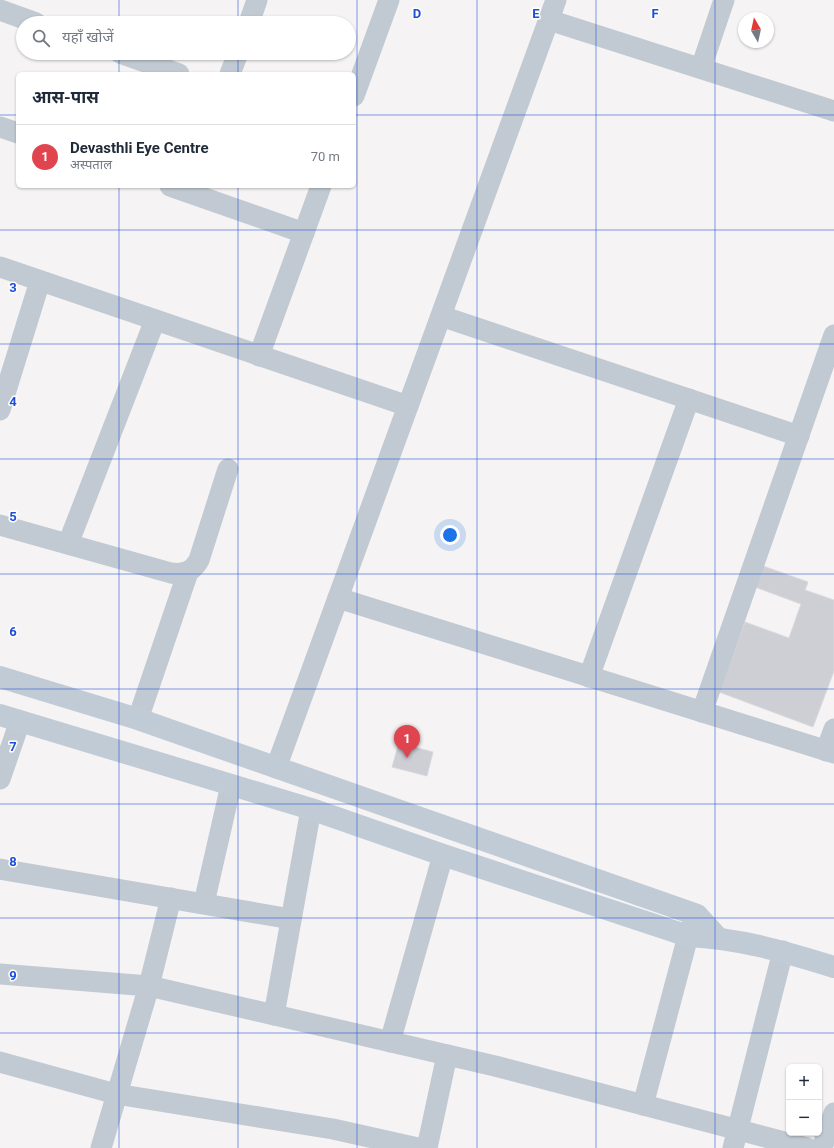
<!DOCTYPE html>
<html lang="hi">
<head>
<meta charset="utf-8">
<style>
	:root { --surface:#fff; --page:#f2f2f3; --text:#1f2937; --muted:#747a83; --line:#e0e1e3; --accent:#1a73e8 }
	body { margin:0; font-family:Roboto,"Noto Sans Devanagari",sans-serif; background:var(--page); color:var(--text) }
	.controls { position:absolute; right:12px; bottom:12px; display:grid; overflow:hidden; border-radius:6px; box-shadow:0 1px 3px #0004 }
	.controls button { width:36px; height:36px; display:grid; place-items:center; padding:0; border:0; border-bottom:1px solid var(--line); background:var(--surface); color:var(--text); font:20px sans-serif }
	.compass { position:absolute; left:738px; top:12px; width:36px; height:36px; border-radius:50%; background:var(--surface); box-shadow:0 1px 3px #0004; rotate:351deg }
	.you { position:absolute; left:450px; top:535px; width:14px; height:14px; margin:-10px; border:3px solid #fff; border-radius:50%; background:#1a73e8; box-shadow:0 0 0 6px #1a73e833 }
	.badge { display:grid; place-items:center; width:26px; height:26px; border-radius:50%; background:var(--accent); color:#fff; font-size:13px; font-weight:700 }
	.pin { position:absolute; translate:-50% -33px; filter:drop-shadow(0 1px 2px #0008) }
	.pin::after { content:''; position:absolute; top:21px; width:14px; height:12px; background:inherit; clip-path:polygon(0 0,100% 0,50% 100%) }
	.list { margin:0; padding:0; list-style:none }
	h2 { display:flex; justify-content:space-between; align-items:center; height:52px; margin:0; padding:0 16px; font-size:17px }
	h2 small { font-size:13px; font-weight:400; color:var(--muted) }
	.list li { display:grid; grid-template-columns:26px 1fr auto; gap:12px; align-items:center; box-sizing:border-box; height:64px; padding:0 16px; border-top:1px solid var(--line) }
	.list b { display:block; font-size:15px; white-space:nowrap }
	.list p { margin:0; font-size:13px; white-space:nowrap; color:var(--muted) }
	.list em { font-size:13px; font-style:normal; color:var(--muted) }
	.icon { flex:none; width:22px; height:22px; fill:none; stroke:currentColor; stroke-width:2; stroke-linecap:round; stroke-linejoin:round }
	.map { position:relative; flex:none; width:834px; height:1148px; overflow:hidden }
	.search { position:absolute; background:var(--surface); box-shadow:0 1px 3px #0004; left:16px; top:16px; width:340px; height:44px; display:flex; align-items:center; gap:10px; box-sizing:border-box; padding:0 14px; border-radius:22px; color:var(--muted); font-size:15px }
	.panel { position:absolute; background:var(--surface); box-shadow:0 1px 3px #0004; left:16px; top:72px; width:340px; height:116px; border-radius:6px }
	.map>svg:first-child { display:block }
	.building { fill:#cdcfd5; stroke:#d7d9de }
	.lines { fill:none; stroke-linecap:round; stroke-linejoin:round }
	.minor { stroke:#c1cad2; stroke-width:21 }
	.secondary { stroke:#c1cbd6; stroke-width:22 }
	.grid { fill:none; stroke:#1d4ed8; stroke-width:1; stroke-opacity:0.55 }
	.grid-label { font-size:13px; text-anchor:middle; font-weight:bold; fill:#1d4ed8; stroke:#fff; stroke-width:3; stroke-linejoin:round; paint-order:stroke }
</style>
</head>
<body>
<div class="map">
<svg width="834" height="1148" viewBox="0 0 834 1148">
	<rect width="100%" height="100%" fill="#f5f3f3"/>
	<g class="building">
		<polygon points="763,566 808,582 805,590 834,600 834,671 813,727 719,692 745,622 789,638 801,604 755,587"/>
		<polygon points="399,743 433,752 427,776 392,767"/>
	</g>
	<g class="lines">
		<g class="minor">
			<polyline points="0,10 36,23"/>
			<polyline points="549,20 834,111"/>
			<polyline points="249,23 257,0"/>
			<polyline points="120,53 179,74"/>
			<polyline points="701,68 724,0"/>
			<polyline points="230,74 238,53"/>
			<polyline points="354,96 389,0"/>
			<polyline points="0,127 18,133"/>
			<polyline points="170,186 304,233"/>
			<polyline points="0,267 408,406"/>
			<polyline points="441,316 799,436"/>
			<polyline points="259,356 321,186"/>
			<polyline points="0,410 40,281"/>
			<path d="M0,525L171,573C184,575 193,571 199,560L228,469"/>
			<polyline points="68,544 155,320"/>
			<polyline points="338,598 834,753"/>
			<polyline points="589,677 689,399"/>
			<polyline points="702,712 834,335"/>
			<polyline points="138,719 188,572"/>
			<polyline points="826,751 834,729"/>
			<polyline points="276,768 556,0"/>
			<polyline points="0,779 20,721"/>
			<polyline points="0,869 291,919"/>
			<polyline points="204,903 231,785"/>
			<polyline points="0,974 149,986 495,1066 807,1148"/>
			<polyline points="274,1015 311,809"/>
			<polyline points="390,1042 443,855"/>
			<polyline points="0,1062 116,1094 333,1129 418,1148"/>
			<polyline points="643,1105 688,936 694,921"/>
			<polyline points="101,1148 149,986 171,898"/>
			<polyline points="427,1148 447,1055"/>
			<polyline points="733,1148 783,951"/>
			<polyline points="822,1148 834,1113"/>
		</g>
		<g class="secondary">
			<polyline points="0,677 138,719 697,915 717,937"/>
			<path d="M0,715L311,809L443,855L688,936C738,938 786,952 834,967"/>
		</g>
	</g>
	<path class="grid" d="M119,0V23M238,0V23M357,0V1148M477,0V1148M596,0V1148M715,0V1148M119,53V74M238,53V74M0,115H18M354,115H834M119,186V1148M238,186V1148M0,230H834M0,344H834M0,459H834M0,574H834M0,689H834M0,804H834M0,918H834M0,1033H834"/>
	<g class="grid-label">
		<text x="417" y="18">D</text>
		<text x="536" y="18">E</text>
		<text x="655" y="18">F</text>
		<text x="13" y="292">3</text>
		<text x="13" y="406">4</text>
		<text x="13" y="521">5</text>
		<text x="13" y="636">6</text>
		<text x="13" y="751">7</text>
		<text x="13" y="866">8</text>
		<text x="13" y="980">9</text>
	</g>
</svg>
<div class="controls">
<button>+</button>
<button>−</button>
</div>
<svg class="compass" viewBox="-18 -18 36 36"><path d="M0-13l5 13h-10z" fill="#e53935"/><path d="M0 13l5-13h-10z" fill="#747a83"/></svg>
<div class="you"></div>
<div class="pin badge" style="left:407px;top:758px;background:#e0444e">1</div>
<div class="search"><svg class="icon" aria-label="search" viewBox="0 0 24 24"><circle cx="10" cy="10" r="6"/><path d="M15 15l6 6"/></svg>यहाँ खोजें</div>
<section class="panel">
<h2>आस-पास<small></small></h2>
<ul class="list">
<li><span class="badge" style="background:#e0444e">1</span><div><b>Devasthli Eye Centre</b><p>अस्पताल</p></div><em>70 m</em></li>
</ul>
</section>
</div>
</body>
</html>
